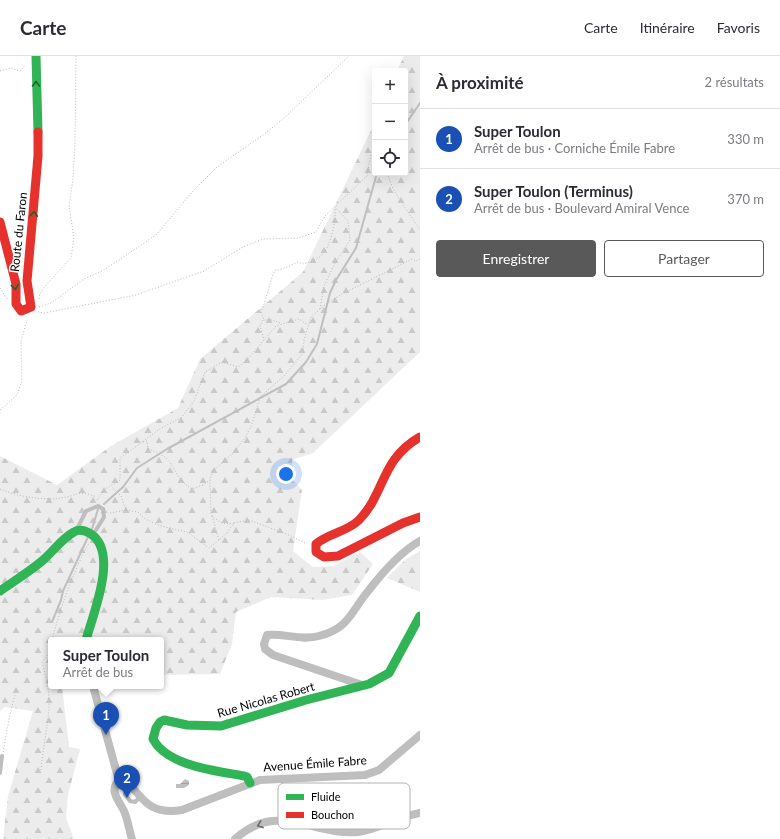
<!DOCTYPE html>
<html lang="fr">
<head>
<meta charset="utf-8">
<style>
	:root { --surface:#fff; --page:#f7f7f7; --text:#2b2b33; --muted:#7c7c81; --line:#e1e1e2; --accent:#595959 }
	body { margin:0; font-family:Lato,sans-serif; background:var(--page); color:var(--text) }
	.controls { position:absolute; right:12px; top:12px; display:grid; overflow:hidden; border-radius:4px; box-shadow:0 4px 16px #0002 }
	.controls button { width:36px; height:36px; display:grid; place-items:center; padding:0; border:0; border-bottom:1px solid var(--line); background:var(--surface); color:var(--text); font:20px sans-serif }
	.you { position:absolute; left:286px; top:418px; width:14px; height:14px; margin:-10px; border:3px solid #fff; border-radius:50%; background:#1a73e8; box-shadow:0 0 0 6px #1a73e833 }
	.badge { display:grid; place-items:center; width:26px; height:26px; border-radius:50%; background:var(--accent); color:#fff; font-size:13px; font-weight:700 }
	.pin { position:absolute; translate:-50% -33px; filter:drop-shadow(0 1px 2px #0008) }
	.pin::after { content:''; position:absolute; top:21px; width:14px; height:12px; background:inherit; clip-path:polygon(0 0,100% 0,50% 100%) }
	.popup { position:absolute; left:48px; top:581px; width:116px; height:52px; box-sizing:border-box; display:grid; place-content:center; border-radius:4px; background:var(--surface); filter:drop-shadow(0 1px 3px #0005); font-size:13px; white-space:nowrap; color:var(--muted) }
	.popup b { font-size:15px; color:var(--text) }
	.popup::after { content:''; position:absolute; left:50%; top:100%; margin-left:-8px; border:8px solid transparent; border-top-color:var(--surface) }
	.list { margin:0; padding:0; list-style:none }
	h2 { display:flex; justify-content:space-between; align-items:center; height:52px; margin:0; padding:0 16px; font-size:17px }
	h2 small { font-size:13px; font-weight:400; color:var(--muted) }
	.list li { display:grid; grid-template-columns:26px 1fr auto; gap:12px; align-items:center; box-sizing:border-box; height:60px; padding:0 16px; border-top:1px solid var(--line) }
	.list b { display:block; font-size:15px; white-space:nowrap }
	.list p { margin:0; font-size:13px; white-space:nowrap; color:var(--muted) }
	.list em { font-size:13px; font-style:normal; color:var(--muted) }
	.actions { display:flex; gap:8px; padding:12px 16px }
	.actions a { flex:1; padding:9px 0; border:1px solid var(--accent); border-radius:4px; text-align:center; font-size:14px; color:var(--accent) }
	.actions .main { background:var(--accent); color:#fff }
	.icon { flex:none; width:22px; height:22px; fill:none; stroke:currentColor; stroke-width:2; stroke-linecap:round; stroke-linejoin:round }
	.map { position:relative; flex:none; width:420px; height:783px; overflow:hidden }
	header { display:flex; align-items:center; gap:24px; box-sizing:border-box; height:56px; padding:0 20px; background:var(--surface); border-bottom:1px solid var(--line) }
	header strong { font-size:19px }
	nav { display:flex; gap:22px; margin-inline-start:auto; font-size:14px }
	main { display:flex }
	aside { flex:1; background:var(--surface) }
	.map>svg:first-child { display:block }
	.forest { fill:url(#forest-firs) }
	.water { fill:url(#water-rules) }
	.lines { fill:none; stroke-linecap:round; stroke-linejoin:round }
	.stream { stroke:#bfbfbf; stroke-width:2 }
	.path { stroke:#b9b9b9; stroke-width:1; stroke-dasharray:1 2; stroke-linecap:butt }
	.lane { stroke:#bebebe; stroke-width:4 }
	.street { stroke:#bebebe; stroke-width:8 }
	.fast { stroke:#30b455; stroke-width:9 }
	.jam { stroke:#e5322d; stroke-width:9 }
	.oneway { stroke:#1a632f }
	.oneway2 { stroke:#686868 }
	.labels { text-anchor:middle; stroke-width:3; stroke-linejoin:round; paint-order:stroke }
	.street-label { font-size:12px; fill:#000; stroke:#fff }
	.key { fill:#fff; stroke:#b2b2b2; stroke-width:1 }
	.key-label { font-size:11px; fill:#000 }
</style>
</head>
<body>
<header>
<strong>Carte</strong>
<nav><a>Carte</a><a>Itinéraire</a><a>Favoris</a></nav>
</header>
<main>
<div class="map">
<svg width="420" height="783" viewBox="0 0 420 783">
	<defs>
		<pattern id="forest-firs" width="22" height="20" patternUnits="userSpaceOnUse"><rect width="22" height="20" fill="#ececec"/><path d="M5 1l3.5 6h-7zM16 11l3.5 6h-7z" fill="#c9c9c9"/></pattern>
		<pattern id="water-rules" width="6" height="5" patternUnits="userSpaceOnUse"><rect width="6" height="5" fill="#bfbfbf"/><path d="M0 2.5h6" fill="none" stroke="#a2a2a2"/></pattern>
	</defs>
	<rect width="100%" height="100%" fill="#fff"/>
	<g class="forest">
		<polygon points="404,0 420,0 420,296 313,397 292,404 294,425 302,434 293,495 313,511 334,510 360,496 373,508 352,539 322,544 271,541 236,556 232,588 220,618 161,619 161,584 51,584 51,630 62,630 69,691 80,693 68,739 66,762 74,783 3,783 8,740 33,655 5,651 0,655 0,400 57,429 111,390 178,352 200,303 303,216 375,66 375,117 405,117 405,15 397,15"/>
		<polygon points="420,495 420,536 387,522 406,503"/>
	</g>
	<polygon class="water" points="185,723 189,725 189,729 184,732 176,732 176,728 180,728"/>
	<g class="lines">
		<g class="stream">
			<polyline points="405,69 420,47"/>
			<polyline points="104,448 123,431 137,412 167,393 286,328 306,306 317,288 330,237 336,224 356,192 377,117"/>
			<polyline points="92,473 98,453"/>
			<polyline points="52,566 61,544 63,535 88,481"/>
		</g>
		<g class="path">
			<polyline points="0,15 11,12 20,15 26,8"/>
			<polyline points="387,117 394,135 420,174"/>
			<polyline points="0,232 7,243"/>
			<polyline points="39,243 40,238 46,229 71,202 74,182 69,150 73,123 75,87 76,0"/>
			<polyline points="39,251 51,247 84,223 104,214 156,179 194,134 217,111 263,79 282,64 349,0"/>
			<polyline points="320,253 324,230 335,207 350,184 348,165 336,152"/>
			<polyline points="38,256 44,257 136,239 204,215 243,191 263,183 298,182 316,176 325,160 367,120 371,98 375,99"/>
			<polyline points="263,264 260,270 264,284"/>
			<path d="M280,267L272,264H264L261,256C267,242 269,228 275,214L283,213L298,206L303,208C308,206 314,205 318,202C331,195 336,165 335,151"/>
			<polyline points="0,354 17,339 22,325 21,285 27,264"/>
			<path d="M143,386L147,385L148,393C179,402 169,419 192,433L203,429L210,424"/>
			<path d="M0,433C15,440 44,445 61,442C78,440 78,433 96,441"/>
			<polyline points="97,444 105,433 120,424 120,402 161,372 181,362 194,345 205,316 222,306 238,311 246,305 276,270 299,263 308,269"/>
			<polyline points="126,454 138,456 145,463 161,470 187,476 209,492 227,477 234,467 249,464 289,479 307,488"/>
			<polyline points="110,457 126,454 121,440 112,431"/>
			<polyline points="212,460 219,484"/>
			<path d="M234,467C223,469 219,466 211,459L210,423L213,415L232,398L245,382L252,368L260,341L284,320L303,297L304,284L311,261L326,248L340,239L412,203L416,205L420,203"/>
			<path d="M52,584C61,550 72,518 89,487"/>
			<polyline points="3,696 10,658 15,639"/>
			<path d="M41,714C43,693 47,673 49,652C50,637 46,620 42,606L49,597L51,588"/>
			<polyline points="362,768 365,727"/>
		</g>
		<g class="lane">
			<polyline points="77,473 86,455 98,450 103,453 104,461 96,474"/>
			<polyline points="0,717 2,700"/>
			<polyline points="129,729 125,738 130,745 135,746 140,741"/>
		</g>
		<g class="street">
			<path d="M362,629L273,599L265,593L264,588L267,579C284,577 301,585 319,580C350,572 351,555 369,534C383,516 400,496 420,485"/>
			<polyline points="93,630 119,725"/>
			<path d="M119,725C140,725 137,761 182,754L260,724L365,719L379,714L420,679"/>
			<path d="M119,725C108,734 120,746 124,755C128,764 129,774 132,783"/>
			<path d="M235,783C279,744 312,780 358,776C380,773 399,760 420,757"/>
		</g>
		<g class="fast">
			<polyline points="36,0 38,76"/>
			<path d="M0,535C14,525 29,516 42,505C53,496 61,483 74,476C79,473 86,475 91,478C119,497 93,558 86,584"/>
			<path d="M250,727L247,721L244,720C217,715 167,710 153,683L156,672L160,666L164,664L187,669L221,670L306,644L369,628L389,617L420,560"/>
		</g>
		<g class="jam">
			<polyline points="0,166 16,228 16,248 21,255 31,251 27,225 38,100 38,76"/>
			<path d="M420,381C380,404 386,436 359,464C347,476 329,477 316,488V496L324,501L338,500L403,467L420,461"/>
		</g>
	</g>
	<defs><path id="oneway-chevron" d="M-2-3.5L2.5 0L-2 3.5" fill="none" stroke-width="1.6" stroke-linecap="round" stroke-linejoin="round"/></defs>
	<g class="oneway">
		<use href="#oneway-chevron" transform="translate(36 28) rotate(-90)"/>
		<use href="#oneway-chevron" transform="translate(34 158) rotate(-85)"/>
		<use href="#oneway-chevron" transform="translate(15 231) rotate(84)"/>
	</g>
	<use class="oneway2" href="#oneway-chevron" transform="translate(260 769) rotate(160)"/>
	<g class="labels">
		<g class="street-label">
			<text transform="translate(19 176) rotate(-84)" y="4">Route du Faron</text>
			<text transform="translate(266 644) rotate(-16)" y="4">Rue Nicolas Robert</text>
			<text transform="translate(315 708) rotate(-4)" y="4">Avenue Émile Fabre</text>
		</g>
	</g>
	<rect x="278" y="727" width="132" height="46" rx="6" class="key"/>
	<rect x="286" y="738" width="18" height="6" fill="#30b455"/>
	<rect x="286" y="756" width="18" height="6" fill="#e5322d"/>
	<g class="key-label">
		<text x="311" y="745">Fluide</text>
		<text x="311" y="763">Bouchon</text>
	</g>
</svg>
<div class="controls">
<button>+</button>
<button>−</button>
<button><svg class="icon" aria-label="locate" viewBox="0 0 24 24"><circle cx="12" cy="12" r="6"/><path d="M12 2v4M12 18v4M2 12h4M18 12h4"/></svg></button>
</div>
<div class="you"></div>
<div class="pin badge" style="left:106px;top:679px;background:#1a4fb4">1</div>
<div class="popup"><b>Super Toulon</b>Arrêt de bus</div>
<div class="pin badge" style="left:127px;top:742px;background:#1a4fb4">2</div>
</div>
<aside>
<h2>À proximité<small>2 résultats</small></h2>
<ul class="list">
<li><span class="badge" style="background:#1a4fb4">1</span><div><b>Super Toulon</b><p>Arrêt de bus · Corniche Émile Fabre</p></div><em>330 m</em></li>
<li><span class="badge" style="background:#1a4fb4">2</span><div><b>Super Toulon (Terminus)</b><p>Arrêt de bus · Boulevard Amiral Vence</p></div><em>370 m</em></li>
</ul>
<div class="actions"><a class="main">Enregistrer</a><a>Partager</a></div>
</aside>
</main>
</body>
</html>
